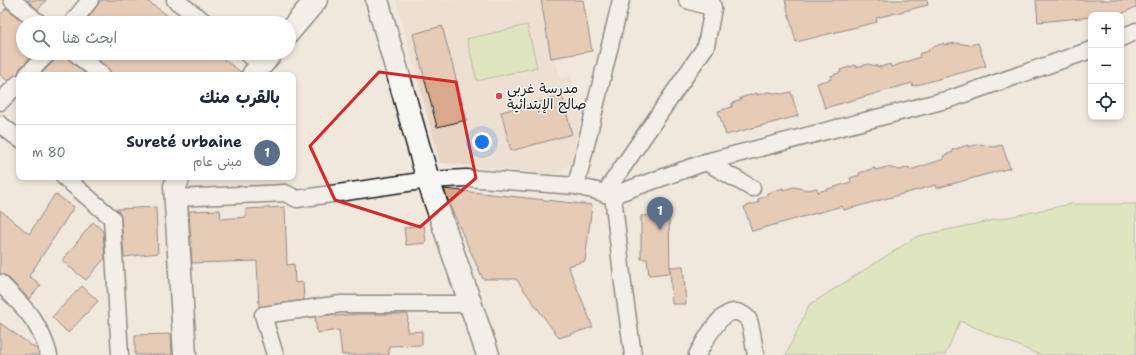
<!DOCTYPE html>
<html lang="ar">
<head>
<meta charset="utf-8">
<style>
	:root { --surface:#fff; --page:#f2f2f3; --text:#1f2937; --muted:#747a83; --line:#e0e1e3; --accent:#0b8043 }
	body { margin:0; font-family:"Shantell Sans","Playpen Sans Arabic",sans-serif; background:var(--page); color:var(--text); direction:rtl }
	.controls { position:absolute; right:12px; top:12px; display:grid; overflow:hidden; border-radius:8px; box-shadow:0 2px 6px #0003 }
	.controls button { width:36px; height:36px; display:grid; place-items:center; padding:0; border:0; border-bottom:1px solid var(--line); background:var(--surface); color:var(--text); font:20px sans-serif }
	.you { position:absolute; left:482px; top:142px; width:14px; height:14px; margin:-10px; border:3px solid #fff; border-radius:50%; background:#1a73e8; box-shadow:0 0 0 6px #1a73e833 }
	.badge { display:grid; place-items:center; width:26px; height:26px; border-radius:50%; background:var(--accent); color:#fff; font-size:13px; font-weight:700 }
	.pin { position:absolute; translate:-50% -33px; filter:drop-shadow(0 1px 2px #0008) }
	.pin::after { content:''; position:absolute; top:21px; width:14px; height:12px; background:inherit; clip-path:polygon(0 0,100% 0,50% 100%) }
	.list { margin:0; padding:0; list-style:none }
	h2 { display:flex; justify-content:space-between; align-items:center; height:52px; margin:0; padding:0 16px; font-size:17px }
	h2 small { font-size:13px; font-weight:400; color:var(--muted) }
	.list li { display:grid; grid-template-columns:26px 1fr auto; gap:12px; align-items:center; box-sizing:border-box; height:56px; padding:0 16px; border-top:1px solid var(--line) }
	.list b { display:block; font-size:15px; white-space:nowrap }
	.list p { margin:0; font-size:13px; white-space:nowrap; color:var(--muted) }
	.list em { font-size:13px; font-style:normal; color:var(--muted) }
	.icon { flex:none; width:22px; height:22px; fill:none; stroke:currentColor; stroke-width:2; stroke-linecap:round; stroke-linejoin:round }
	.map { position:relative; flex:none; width:1136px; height:355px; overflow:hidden; direction:ltr }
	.search { position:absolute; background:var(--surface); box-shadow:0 2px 6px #0003; left:16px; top:16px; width:280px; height:44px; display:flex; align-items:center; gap:10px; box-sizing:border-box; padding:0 14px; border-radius:22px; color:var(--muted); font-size:15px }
	.panel { position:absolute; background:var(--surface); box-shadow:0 2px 6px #0003; left:16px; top:72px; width:280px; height:108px; border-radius:8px; direction:rtl }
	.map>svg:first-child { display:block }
	.built { fill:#e9d4c4 }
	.green { fill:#cae59b; stroke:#73805c }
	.building { fill:#d9a98b; stroke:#1c1c1c }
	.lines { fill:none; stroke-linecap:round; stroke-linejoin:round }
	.street-casing { stroke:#1c1c1c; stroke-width:19 }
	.secondary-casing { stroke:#1c1c1c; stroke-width:25 }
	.street { stroke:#f6f6f2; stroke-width:16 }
	.secondary { stroke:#f6f6f2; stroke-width:22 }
	.marked { fill:none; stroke:#d62828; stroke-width:3; stroke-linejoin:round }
	.poi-dot { fill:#d1495b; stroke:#f6f6f2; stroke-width:1.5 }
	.labels { text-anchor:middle; stroke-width:3; stroke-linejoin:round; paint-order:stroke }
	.poi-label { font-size:14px; fill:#1c1c1c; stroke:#f6f6f2; text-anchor:start }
</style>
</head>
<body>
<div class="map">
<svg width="1136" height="355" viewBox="0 0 1136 355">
	<rect width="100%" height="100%" fill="#f0e7dd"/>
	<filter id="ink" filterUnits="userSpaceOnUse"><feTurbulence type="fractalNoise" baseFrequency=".025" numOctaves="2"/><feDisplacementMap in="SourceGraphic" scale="8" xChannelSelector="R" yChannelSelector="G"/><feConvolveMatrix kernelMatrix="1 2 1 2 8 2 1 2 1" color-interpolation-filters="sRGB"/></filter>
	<g filter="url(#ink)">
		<polygon class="built" points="396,0 539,0 560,78 571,76 581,114 571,163 556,174 440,163"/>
		<g class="green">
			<polygon points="527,25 537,67 477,81 467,39"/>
			<polygon points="1071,204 1136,204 1136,355 1040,355 960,321 945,355 786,355 809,305 918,236"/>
		</g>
		<g class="building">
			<polygon points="27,0 46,0 38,10"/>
			<polygon points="101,0 146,0 178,23 85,23"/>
			<polygon points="541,0 583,0 592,51 551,58"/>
			<polygon points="785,0 927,0 928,5 876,18 877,22 796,42"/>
			<polygon points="1036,0 1136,0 1136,7 1119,15 1091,15 1091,17 1038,22"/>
			<polygon points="6,8 24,23 23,53 35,53 20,68 18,74 8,81 0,75 0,16"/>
			<polygon points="442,26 467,120 437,127 413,34"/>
			<polygon points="944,43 944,45 956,43 970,45 978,43 986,66 913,86 912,83 825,108 817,83 832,79 831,76 841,72 840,70 856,65 856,67 868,64 881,67 890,64 891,67 920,57 919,54 929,51 928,49"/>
			<polygon points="57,53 66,53 69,60 87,75 40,75 55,60"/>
			<polygon points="90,53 215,53 241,72 241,75 111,75 108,68"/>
			<polygon points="768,92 782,94 791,92 798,116 726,135 718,111 732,107 732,103 741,100 740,98 757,93 757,95"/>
			<polygon points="562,96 572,134 511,151 501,112"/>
			<polygon points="980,144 993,147 1002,145 1010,168 937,188 936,185 844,210 842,206 752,231 744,207 759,202 758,199 767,196 767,193 783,188 783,190 794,187 808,190 817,188 818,192 851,182 850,178 860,175 859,173 875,168 875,170 887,167 900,170 909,167 910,170 944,159 943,156 953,152 952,150 968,145 968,147"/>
			<polygon points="444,189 592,205 585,261 568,266 593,327 559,338 516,279 483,279 450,206"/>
			<polygon points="55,194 74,207 29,276 41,285 29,299 7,276 0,274 0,210 29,234"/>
			<polygon points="156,207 158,253 124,257 121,217 117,209"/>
			<polygon points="285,207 287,265 294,264 295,283 303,282 304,300 259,307 257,261 192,263 189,211 220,210 221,219 246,217 246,209"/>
			<polygon points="669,215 670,273 649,275 647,259 641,259 641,216"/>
			<polygon points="93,222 103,231 105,258 86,280 62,261"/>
			<polygon points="424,225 426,243 406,245 404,228"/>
			<polygon points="683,266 686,304 672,304 670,267"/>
			<polygon points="82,286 98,301 68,333 52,317"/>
			<polygon points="335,314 335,316 358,314 408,314 407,332 422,331 422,345 389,346 389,355 342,355 339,330 317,333 315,317"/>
			<polygon points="0,323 38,350 39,355 0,355"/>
			<polygon points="171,334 172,355 135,355 135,335"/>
		</g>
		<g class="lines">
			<g class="street-casing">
				<g id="street">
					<polyline points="12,0 39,23"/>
					<polyline points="175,0 206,23"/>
					<polyline points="687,0 713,8"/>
					<polyline points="72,23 90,0"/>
					<polyline points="1121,38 1136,31"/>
					<polyline points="75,53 102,75"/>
					<polyline points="246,53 262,64"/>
					<polyline points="27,75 48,53"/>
					<polyline points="0,102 19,83"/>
					<polyline points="0,124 19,139"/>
					<polyline points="706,162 752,188"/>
					<polyline points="64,177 112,218 120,355"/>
					<polyline points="576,186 621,0"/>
					<polyline points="604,194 706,46 713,8 711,0"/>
					<polyline points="613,195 623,284 633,355"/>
					<polyline points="176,198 285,193 297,199 428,180 466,178 576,186 613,195 706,162 950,99 1091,50"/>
					<path d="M0,283C24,307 40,322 49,355"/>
					<polyline points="275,355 263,315 341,304 470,304"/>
					<path d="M697,355C704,343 722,305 740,313C744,315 748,317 749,321C753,332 753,344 756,355"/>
				</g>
			</g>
			<g class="secondary-casing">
				<g id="secondary">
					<polyline points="377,0 428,180 488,355"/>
					<polyline points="289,32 316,0"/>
					<polyline points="253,75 271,53"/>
					<polyline points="179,177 175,186 185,355"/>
				</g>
			</g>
			<use href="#street" class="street"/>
			<use href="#secondary" class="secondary"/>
		</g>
	</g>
	<path d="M0 0H1136V355H0ZM379,72L456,82L476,178L420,227L335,200L310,146Z" fill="#f0e7dd" fill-opacity=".55" fill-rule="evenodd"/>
	<path class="marked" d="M379,72L456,82L476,178L420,227L335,200L310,146Z"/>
	<circle class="poi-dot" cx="499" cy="96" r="4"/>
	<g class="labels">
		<g class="poi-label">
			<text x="507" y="93">مدرسة غربي<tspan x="507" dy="16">صالح الإبتدائية</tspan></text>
		</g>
	</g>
</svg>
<div class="controls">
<button>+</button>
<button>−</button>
<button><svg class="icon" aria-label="locate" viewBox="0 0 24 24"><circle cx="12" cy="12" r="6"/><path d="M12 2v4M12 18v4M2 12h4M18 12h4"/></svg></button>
</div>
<div class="you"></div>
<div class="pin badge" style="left:660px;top:230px;background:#5c6f8a">1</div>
<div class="search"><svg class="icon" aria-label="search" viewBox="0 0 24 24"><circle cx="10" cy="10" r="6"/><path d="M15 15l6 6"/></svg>ابحث هنا</div>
<section class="panel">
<h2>بالقرب منك<small></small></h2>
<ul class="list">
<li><span class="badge" style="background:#5c6f8a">1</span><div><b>Sureté urbaine</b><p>مبنى عام</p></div><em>80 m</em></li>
</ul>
</section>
</div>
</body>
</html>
